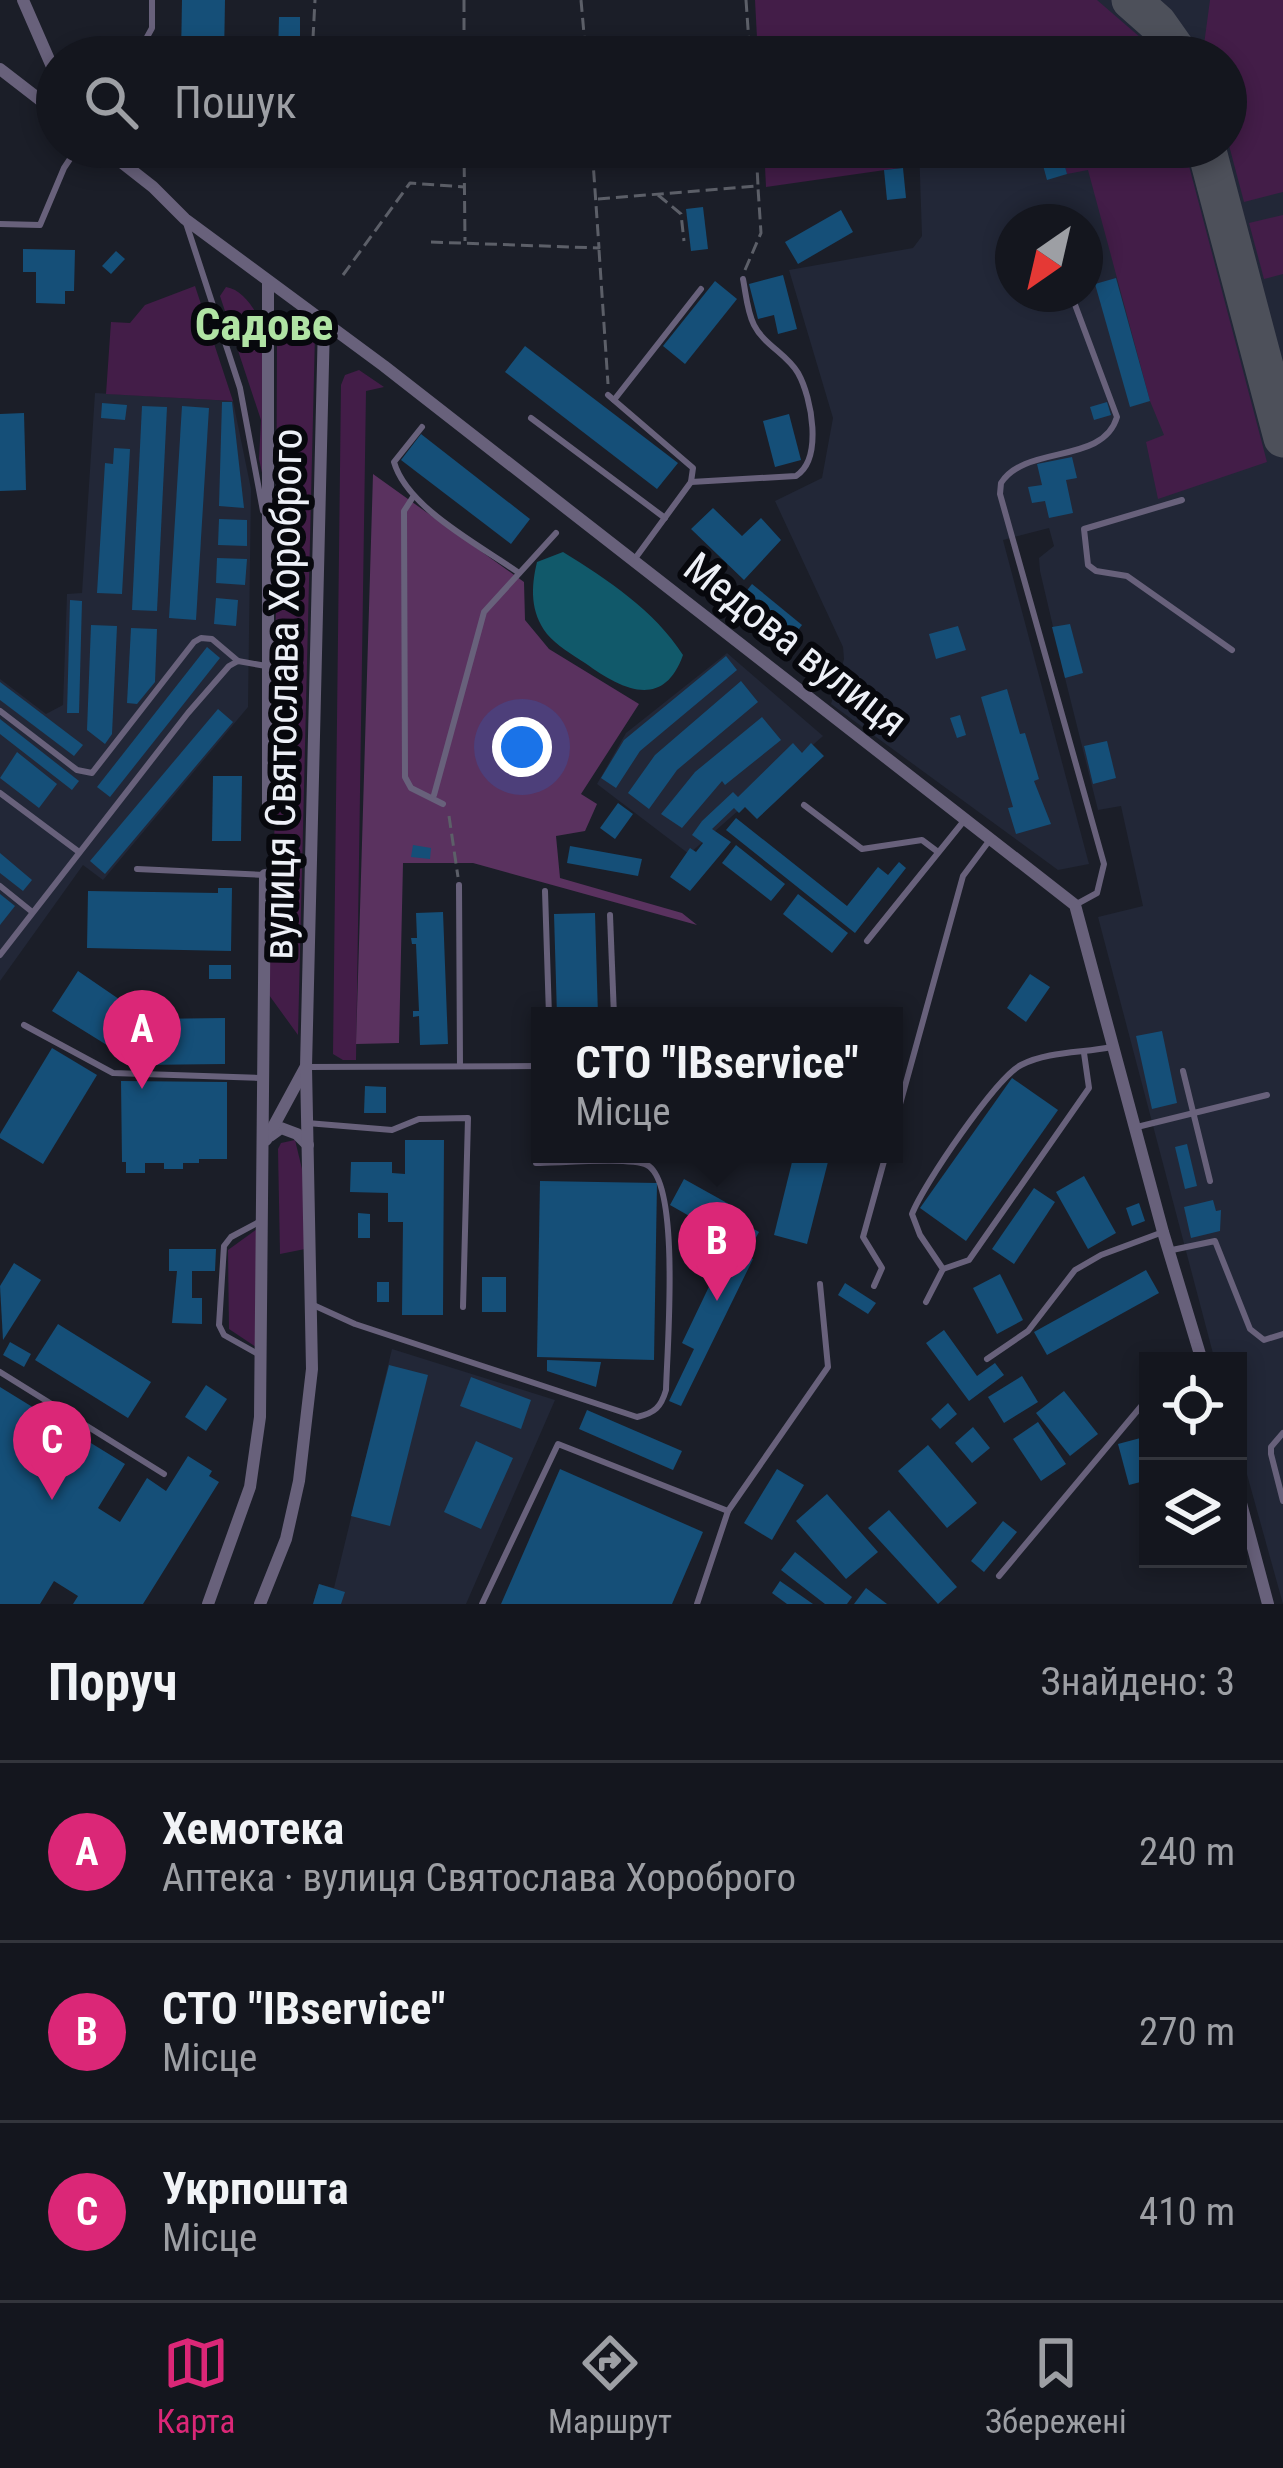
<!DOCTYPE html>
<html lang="uk">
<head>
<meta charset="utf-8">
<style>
	:root { --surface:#14161e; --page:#1d1f27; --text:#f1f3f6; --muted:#9d9fa4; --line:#33353c; --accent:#db2777 }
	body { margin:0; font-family:"Roboto Condensed",sans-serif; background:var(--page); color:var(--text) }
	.controls { position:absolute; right:36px; bottom:36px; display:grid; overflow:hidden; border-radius:0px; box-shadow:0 6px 18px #0003 }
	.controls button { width:108px; height:108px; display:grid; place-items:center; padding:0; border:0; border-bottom:3px solid var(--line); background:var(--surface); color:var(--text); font:60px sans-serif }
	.compass { position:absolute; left:995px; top:204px; width:108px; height:108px; border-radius:50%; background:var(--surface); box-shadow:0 6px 18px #0003; rotate:214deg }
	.you { position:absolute; left:522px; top:747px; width:42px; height:42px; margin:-30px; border:9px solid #fff; border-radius:50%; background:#1a73e8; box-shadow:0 0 0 18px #1a73e833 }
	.badge { display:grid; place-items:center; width:78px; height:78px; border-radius:50%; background:var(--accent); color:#fff; font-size:39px; font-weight:700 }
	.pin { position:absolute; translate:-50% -99px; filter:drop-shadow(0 3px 6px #0008) }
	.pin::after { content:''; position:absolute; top:63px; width:42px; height:36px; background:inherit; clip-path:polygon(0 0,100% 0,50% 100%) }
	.popup { position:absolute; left:531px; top:1007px; width:372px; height:156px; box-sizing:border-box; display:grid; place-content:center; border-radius:0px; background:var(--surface); filter:drop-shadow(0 3px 9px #0005); font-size:39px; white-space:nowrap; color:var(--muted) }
	.popup b { font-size:45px; color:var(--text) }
	.popup::after { content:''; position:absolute; left:50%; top:100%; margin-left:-24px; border:24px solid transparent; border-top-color:var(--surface) }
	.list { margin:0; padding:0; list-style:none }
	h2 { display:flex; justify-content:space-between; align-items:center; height:156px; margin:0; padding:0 48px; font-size:51px }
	h2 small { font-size:39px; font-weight:400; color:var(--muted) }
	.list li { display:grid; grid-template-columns:78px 1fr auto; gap:36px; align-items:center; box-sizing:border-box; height:180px; padding:0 48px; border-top:3px solid var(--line) }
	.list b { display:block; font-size:45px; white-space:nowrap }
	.list p { margin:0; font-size:39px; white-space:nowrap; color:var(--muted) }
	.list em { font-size:39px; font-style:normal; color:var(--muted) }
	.icon { flex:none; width:66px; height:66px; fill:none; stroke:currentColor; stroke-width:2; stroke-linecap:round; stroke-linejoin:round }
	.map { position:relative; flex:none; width:1283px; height:1604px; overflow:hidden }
	.search { position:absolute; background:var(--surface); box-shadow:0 6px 18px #0003; left:36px; right:36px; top:36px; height:132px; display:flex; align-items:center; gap:30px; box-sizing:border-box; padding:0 42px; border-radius:66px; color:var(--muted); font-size:45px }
	.sheet { height:696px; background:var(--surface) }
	nav { display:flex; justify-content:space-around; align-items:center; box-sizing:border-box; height:168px; border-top:3px solid var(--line); background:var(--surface); font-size:33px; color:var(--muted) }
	nav a { display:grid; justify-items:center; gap:6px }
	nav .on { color:var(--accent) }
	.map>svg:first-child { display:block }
	.built { fill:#222737; fill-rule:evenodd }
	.green { fill:#431d48 }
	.forest { fill:#5a325f }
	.water { fill:#11596a }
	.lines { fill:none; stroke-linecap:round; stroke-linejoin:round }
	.taxiway { stroke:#4d505a; stroke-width:39 }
	.building { fill:#154f78 }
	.path { stroke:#5c5f68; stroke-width:3; stroke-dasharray:12 6; stroke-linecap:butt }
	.service { stroke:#68617b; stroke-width:6 }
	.minor { stroke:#68617b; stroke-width:12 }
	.labels { text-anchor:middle; stroke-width:12; stroke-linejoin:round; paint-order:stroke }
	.street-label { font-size:42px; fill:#edf0f7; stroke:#07080d }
	.neighbourhood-label { font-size:45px; font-weight:bold; fill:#b0e3a4; stroke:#07080d }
</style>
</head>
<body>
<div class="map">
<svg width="1283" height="1604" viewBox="0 0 1283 1604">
	<rect width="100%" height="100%" fill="#1b1e28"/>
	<g class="built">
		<path d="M896,0H1283V1604L1238,1442V1361H1215L1098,917L1143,906L1121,806L1098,810L1065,678L1040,571L1039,558L1054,546L1049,528L1003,540L1089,864L1058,870L831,704L844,659L843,647L775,501L822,478L833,418L789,270L913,248L922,236L919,147H1226V57H901ZM1013,222H1085V294H1013Z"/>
		<polygon points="95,393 233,401 251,489 248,707 103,880 83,865 0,981 0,679 46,714 63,705 67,594 82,593"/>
		<polygon points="727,653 823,736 689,854 597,784 626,733"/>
		<polygon points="392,1349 555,1400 466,1604 313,1604 319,1584 334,1588"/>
	</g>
	<g class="green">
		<polygon points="755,0 1097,0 1141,38 1156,57 758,57"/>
		<polygon points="1210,0 1283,0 1283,192 1244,202 1226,134 1226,57 1205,57 1203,52"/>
		<polygon points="764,147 919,147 920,165 766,187"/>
		<polygon points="1060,147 1184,147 1267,462 1158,499 1146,442 1164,435 1150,401 1088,170 1067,174"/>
		<polygon points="1283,215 1283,274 1264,279 1249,223"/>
		<polygon points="195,286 233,401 106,394 111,322 130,323 145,305"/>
		<path d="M226,287C245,290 258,314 265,331L264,482L259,459L261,420L220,296Z"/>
		<polygon points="291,329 315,334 298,1035 269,995 275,812 277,345"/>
		<polygon points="359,370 384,387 366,391 356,1060 343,1060 333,1054 341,385 345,375"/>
		<polygon points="295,1140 303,1173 305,1249 280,1254 278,1149 281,1143"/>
		<polygon points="257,1229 256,1347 229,1329 228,1250"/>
	</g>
	<polygon class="forest" points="373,474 524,582 525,620 549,649 639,704 581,794 597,804 585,831 556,836 560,878 682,913 697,925 473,863 403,863 399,1043 356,1044"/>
	<path class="water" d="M563,552C608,580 654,610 683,655C663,711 621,689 585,663C573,655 556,645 547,634C530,612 531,587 537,562Z"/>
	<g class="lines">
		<g class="taxiway">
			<polyline points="1131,0 1157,23 1181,57"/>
			<polyline points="1206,147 1283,438"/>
		</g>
	</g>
	<g class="building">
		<polygon points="182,0 225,0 224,57 181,57"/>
		<polygon points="279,17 300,17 300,57 278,57"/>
		<polygon points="1038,147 1060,147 1067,174 1047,180"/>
		<polygon points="903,168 906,198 887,200 884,170"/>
		<polygon points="703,207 708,249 691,251 686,209"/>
		<polygon points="841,210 853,232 798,264 785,242"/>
		<polygon points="23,249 75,250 74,291 65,291 65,304 36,303 36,272 23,272"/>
		<polygon points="116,251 125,259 111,274 102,266"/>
		<polygon points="783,275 797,329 778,334 774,315 758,319 749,284"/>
		<polygon points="1116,278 1150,401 1130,407 1095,284"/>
		<polygon points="715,281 737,299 685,364 663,346"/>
		<polygon points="525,346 678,463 657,489 505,372"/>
		<polygon points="222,402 232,402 244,508 219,506"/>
		<polygon points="1107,402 1111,415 1094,420 1090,407"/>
		<polygon points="102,403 127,405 125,420 101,418"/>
		<polygon points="142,406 167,407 157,611 132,610"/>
		<polygon points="182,406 209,408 196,620 169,618"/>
		<polygon points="24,413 26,490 0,491 0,414"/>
		<polygon points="789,414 801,460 775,467 763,421"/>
		<polygon points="421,434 530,519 511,544 401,460"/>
		<polygon points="114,448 130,449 122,594 97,593 105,463 113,464"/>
		<polygon points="1072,457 1077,478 1066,480 1073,513 1049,518 1045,501 1032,503 1028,487 1042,485 1037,464"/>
		<polygon points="713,508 742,536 761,518 781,540 744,580 691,529"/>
		<polygon points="219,519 247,520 247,546 218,545"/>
		<polygon points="217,558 247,559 245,585 216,583"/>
		<polygon points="752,584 802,625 788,643 738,602"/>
		<polygon points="216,598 238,600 236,626 214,624"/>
		<polygon points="70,600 82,601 79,713 67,713"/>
		<polygon points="1070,624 1083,673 1065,678 1052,627"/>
		<polygon points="91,625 117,626 112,734 105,744 87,730"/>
		<polygon points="958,626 966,650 936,659 929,634"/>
		<polygon points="131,628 157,629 155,682 137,704 127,703"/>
		<polygon points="207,647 220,658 110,797 97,787"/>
		<polygon points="726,656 737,670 640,751 616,788 601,778 624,740"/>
		<polygon points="741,681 758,702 677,770 649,809 628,793 655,755"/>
		<polygon points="0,682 83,745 74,756 0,700"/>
		<polygon points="1007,689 1020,734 1025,733 1039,779 1034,781 1051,824 1016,834 1008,808 1013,807 981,697"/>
		<polygon points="218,709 233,722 105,874 90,861"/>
		<polygon points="960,715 966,735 957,738 950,718"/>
		<polygon points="762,717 781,740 725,785 722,781 682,828 661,814 695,772"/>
		<polygon points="0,719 79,781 72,790 0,734"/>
		<polygon points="1107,741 1116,778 1093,784 1084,746"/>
		<polygon points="793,743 802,753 811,743 824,756 757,819 745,807 739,813 734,808 712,829 731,842 690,891 670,877 690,848 696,852 703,843 692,835 702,821 733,792 738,797"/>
		<polygon points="17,752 57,784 39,808 0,778"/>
		<polygon points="213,776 242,776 241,841 212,841"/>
		<polygon points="618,803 633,814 615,839 600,828"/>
		<polygon points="736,818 847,906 878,867 888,875 899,862 906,868 855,933 726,830"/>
		<polygon points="413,845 431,848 430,859 411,857"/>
		<polygon points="736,845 785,884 771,901 722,863"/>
		<polygon points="570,846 642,859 638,876 567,863"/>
		<polygon points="0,853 32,880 23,891 0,873"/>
		<polygon points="218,888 232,888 231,951 87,948 88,891 218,893"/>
		<polygon points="0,894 15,906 0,925"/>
		<polygon points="798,894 848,933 832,953 783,914"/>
		<polygon points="443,912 448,1044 420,1045 419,1016 413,1017 413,1011 419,1011 416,944 412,944 411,938 417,938 416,913"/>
		<polygon points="595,913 598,1016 557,1016 554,914"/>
		<rect x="209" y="965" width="22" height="14"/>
		<polygon points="78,971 148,1019 225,1018 225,1064 139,1065 52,1011"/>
		<polygon points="1030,974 1050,987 1026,1022 1007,1008"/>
		<polygon points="1162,1031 1177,1103 1152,1109 1136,1036"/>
		<polygon points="52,1048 97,1075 43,1164 0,1138 0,1134"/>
		<polygon points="1012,1078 1058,1110 966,1241 920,1208"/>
		<polygon points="121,1081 227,1082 227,1159 199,1159 199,1163 183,1163 183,1169 164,1169 164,1163 145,1163 145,1173 126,1173 126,1162 122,1162"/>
		<polygon points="365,1086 386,1087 386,1113 364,1113"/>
		<polygon points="405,1140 444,1140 443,1315 402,1315 403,1222 388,1222 388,1193 350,1192 351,1162 392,1162 392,1173 405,1174"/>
		<polygon points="1187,1144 1197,1186 1185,1189 1175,1147"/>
		<polygon points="794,1154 830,1154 807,1244 774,1235"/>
		<polygon points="1084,1176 1116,1233 1088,1249 1056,1192"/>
		<polygon points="684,1179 736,1208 731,1216 759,1232 749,1250 670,1205"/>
		<polygon points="540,1181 657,1183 654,1360 537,1357"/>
		<polygon points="1034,1188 1055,1202 1014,1264 992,1249"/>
		<polygon points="1213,1200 1216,1211 1221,1210 1220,1231 1191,1238 1184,1207"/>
		<polygon points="1139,1203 1145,1221 1132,1226 1126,1208"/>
		<polygon points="358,1213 370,1214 370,1238 358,1238"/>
		<polygon points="728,1247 753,1259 681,1406 669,1401 694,1349 682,1343"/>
		<polygon points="169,1249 216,1249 215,1271 192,1271 192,1298 202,1298 202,1324 172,1323 177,1271 169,1271"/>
		<polygon points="14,1263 41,1280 3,1340 0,1286"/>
		<polygon points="1146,1270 1159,1293 1047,1355 1034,1332"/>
		<polygon points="1000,1274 1023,1320 997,1334 973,1288"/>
		<rect x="482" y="1277" width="24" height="35"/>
		<rect x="377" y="1282" width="12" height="20"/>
		<polygon points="845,1283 876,1303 868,1314 838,1295"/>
		<polygon points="58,1324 151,1382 128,1418 35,1360"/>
		<polygon points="944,1330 977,1376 995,1363 1004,1375 969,1401 926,1343"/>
		<polygon points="10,1342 31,1354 24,1367 3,1355"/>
		<polygon points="547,1360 601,1362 596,1387 547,1371"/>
		<polygon points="389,1365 428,1375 390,1526 351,1516"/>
		<polygon points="1022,1376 1038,1402 1004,1423 988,1397"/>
		<polygon points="471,1377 531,1400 521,1429 460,1406"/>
		<polygon points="206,1385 227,1399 206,1431 185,1417"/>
		<polygon points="0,1387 125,1464 98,1508 120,1522 147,1478 166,1491 188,1456 212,1471 209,1476 219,1482 143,1604 73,1604 78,1596 54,1581 40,1604 0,1604"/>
		<polygon points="1064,1391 1098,1434 1070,1456 1036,1413"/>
		<polygon points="948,1403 957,1414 940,1429 931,1419"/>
		<polygon points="587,1410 682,1451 673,1470 579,1429"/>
		<polygon points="1038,1422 1066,1464 1041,1481 1013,1439"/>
		<polygon points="973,1427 990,1448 972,1463 955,1443"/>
		<polygon points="1148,1436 1148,1480 1129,1485 1118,1444"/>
		<polygon points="476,1441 513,1458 481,1529 444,1512"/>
		<polygon points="928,1445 977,1503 947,1528 898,1471"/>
		<polygon points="560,1469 703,1532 672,1604 501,1604"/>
		<polygon points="777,1469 804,1485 772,1540 744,1523"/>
		<polygon points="827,1494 878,1552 846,1579 796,1521"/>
		<polygon points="889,1510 957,1587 938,1604 868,1528"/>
		<polygon points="1003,1521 1017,1532 984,1572 971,1561"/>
		<polygon points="795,1552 852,1597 847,1604 825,1604 781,1570"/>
		<polygon points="780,1581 813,1604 787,1604 772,1593"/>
		<polygon points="319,1584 345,1592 341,1604 313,1604"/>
		<polygon points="866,1588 887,1604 854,1604"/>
	</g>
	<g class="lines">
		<g class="path">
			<polyline points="464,0 464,57"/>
			<polyline points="581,0 586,57"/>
			<polyline points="746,0 750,57"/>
			<polyline points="312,57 315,0"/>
			<polyline points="464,147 465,241"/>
			<polyline points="658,195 681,214 684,241"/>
			<polyline points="598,199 758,186 756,147"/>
			<polyline points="431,242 599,248 592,147"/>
			<polyline points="599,250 608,384"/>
			<polyline points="745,270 761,233 758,188"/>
			<polyline points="343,275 410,183 465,187"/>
			<polyline points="449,816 458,877"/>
		</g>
		<g class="service">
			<polyline points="136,57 152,28 152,0"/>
			<polyline points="186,223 240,388 263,511"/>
			<polyline points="0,224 40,225 64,168 78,147"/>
			<path d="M1071,294L1117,417C1103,465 1026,444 1001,483L1000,494L1104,864L1097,893L1075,905"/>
			<polyline points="608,395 693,468 691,482 634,560"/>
			<polyline points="614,400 701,289"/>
			<polyline points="531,418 665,518"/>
			<path d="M422,427L394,462C407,508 481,546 519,573"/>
			<path d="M691,482L796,476C823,459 812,398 798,373C787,354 764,345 754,325C747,311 746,294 743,279"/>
			<polyline points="413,497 404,511 405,777 411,788 443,804"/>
			<polyline points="1182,500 1084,529 1088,565 1096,571 1127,576 1232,650"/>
			<polyline points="0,711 77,770 92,773 194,642 201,638 212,639 238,661"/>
			<polyline points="0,793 79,852"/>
			<polyline points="434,795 484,612 556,533"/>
			<polyline points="804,805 862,849 922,840 938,852"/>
			<polyline points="137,869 265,875"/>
			<polyline points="459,885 460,1066"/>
			<polyline points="0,886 31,911"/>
			<polyline points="545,891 549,1016"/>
			<polyline points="610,915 614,1016"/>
			<polyline points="867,941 963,822"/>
			<polyline points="0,955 188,713 229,666 238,661 266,666"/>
			<polyline points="24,1025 113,1073 260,1078"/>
			<polyline points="306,1067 540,1066"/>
			<polyline points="1183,1071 1210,1181"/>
			<polyline points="307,1123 392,1130 419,1119 468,1118 463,1307"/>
			<polyline points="894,1126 963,876 989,841"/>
			<polyline points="1137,1127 1267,1095"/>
			<polyline points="1172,1250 1215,1241 1250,1329 1264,1340 1283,1334"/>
			<polyline points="943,1269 969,1260 1089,1088 1084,1053"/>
			<polyline points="874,1286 882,1268 863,1237 886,1154"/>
			<path d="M926,1302L943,1269L920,1235L912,1214C923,1185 996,1078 1021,1065C1048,1051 1083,1053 1112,1047"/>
			<path d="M311,1304L355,1324L637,1417C655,1413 661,1407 666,1390C667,1350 681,1182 647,1165C630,1157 559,1163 536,1163"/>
			<polyline points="258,1354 224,1335 219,1325 224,1246 231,1237 259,1222"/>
			<polyline points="987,1359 1028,1331 1075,1270 1101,1255 1163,1232"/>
			<polyline points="0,1372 164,1474"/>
			<polyline points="1283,1433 1271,1447 1271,1454 1283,1501"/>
			<polyline points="999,1576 1148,1398"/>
			<polyline points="482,1604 558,1444 728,1511"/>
			<polyline points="697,1604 728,1511 828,1367 820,1284"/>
		</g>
		<g class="minor">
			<polyline points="23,0 57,78"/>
			<polyline points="0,69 57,113"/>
			<polyline points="102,147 153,187 185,219 384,366 1075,905 1163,1232 1202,1361"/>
			<polyline points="268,281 268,812"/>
			<polyline points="270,1136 281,1128 297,1134 308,1145"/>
			<polyline points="266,1140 305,1068"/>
			<polyline points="1238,1492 1268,1604"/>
			<polyline points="208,1604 250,1487 260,1417 265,875"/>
			<polyline points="260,1604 286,1539 299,1481 312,1369 306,1067 324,323"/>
		</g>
	</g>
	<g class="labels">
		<g class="street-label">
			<text transform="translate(796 644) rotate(38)" y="15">Медова вулиця</text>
			<text transform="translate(282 694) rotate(-89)" y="15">вулиця Святослава Хороброго</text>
		</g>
		<g class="neighbourhood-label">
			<text x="264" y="340">Садове</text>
		</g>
	</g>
</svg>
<div class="controls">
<button><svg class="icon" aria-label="locate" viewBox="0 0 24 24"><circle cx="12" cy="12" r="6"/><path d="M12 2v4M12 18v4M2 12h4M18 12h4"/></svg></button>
<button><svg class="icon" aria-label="layers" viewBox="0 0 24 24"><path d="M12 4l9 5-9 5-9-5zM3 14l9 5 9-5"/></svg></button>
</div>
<svg class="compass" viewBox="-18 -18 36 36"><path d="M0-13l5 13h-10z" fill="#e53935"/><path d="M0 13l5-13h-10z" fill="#9d9fa4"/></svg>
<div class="you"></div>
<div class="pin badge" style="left:142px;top:1089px">A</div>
<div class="pin badge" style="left:717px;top:1301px">B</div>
<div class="popup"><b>СТО &quot;IBservice&quot;</b>Місце</div>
<div class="pin badge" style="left:52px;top:1500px">C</div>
<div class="search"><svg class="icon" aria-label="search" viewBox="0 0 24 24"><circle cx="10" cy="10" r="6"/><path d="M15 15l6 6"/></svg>Пошук</div>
</div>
<section class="sheet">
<h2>Поруч<small>Знайдено: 3</small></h2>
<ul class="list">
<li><span class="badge">A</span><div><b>Хемотека</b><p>Аптека · вулиця Святослава Хороброго</p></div><em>240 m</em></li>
<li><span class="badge">B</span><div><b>СТО &quot;IBservice&quot;</b><p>Місце</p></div><em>270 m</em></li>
<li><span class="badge">C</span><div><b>Укрпошта</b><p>Місце</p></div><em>410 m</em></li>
</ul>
</section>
<nav>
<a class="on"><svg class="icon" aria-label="map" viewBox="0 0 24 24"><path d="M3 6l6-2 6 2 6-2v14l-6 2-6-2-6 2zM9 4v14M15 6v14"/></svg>Карта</a>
<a><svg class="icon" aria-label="directions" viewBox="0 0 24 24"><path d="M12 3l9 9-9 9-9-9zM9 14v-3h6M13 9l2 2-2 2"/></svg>Маршрут</a>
<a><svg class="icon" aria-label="saved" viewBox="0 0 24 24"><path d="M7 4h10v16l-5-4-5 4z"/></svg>Збережені</a>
</nav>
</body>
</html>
